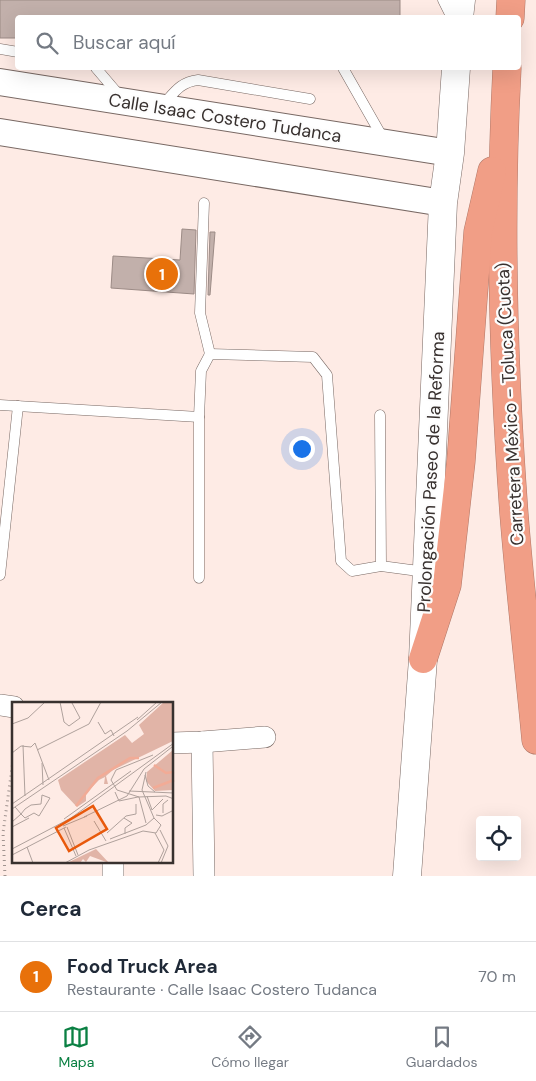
<!DOCTYPE html>
<html lang="es">
<head>
<meta charset="utf-8">
<style>
	:root { --surface:#fff; --page:#f6f6f7; --text:#1f2937; --muted:#747a83; --line:#e0e1e3; --accent:#0b8043 }
	body { margin:0; font-family:"DM Sans",sans-serif; background:var(--page); color:var(--text) }
	.controls { position:absolute; right:15px; bottom:15px; display:grid; overflow:hidden; border-radius:5px; box-shadow:0 5px 20px #0002 }
	.controls button { width:45px; height:45px; display:grid; place-items:center; padding:0; border:0; border-bottom:1px solid var(--line); background:var(--surface); color:var(--text); font:25px sans-serif }
	.you { position:absolute; left:301px; top:448px; width:18px; height:18px; margin:-12px; border:4px solid #fff; border-radius:50%; background:#1a73e8; box-shadow:0 0 0 8px #1a73e833 }
	.badge { display:grid; place-items:center; width:32px; height:32px; border-radius:50%; background:var(--accent); color:#fff; font-size:16px; font-weight:700 }
	.pin { position:absolute; translate:-50% -50%; border:2px solid #fff; box-shadow:0 1px 5px #0006 }
	.list { margin:0; padding:0; list-style:none }
	h2 { display:flex; justify-content:space-between; align-items:center; height:65px; margin:0; padding:0 20px; font-size:21px }
	h2 small { font-size:16px; font-weight:400; color:var(--muted) }
	.list li { display:grid; grid-template-columns:32px 1fr auto; gap:15px; align-items:center; box-sizing:border-box; height:70px; padding:0 20px; border-top:1px solid var(--line) }
	.list b { display:block; font-size:19px; white-space:nowrap }
	.list p { margin:0; font-size:16px; white-space:nowrap; color:var(--muted) }
	.list em { font-size:16px; font-style:normal; color:var(--muted) }
	.icon { flex:none; width:28px; height:28px; fill:none; stroke:currentColor; stroke-width:2; stroke-linecap:round; stroke-linejoin:round }
	.map { position:relative; flex:none; width:536px; height:876px; overflow:hidden }
	.search { position:absolute; background:var(--surface); box-shadow:0 5px 20px #0002; left:15px; right:15px; top:15px; height:55px; display:flex; align-items:center; gap:12px; box-sizing:border-box; padding:0 18px; border-radius:5px; color:var(--muted); font-size:19px }
	.sheet { height:135px; background:var(--surface) }
	nav { display:flex; justify-content:space-around; align-items:center; box-sizing:border-box; height:70px; border-top:1px solid var(--line); background:var(--surface); font-size:14px; color:var(--muted) }
	nav a { display:grid; justify-items:center; gap:2px }
	nav .on { color:var(--accent) }
	.map>svg:first-child { display:block }
	.building { fill:#c2b0ab; stroke:#9c8b86 }
	.lines { fill:none; stroke-linecap:round; stroke-linejoin:round }
	.service-casing { stroke:#786863; stroke-width:11 }
	.minor-casing { stroke:#786863; stroke-width:22 }
	.tertiary-casing { stroke:#786863; stroke-width:28 }
	.secondary-casing { stroke:#786863; stroke-width:29 }
	.motorway-casing { stroke:#b07868; stroke-width:29 }
	.path { stroke:#a0938f; stroke-width:3; stroke-dasharray:1 4; stroke-linecap:butt }
	.service { stroke:#fff; stroke-width:10 }
	.minor { stroke:#fff; stroke-width:21 }
	.tertiary { stroke:#fff; stroke-width:26 }
	.secondary { stroke:#fff; stroke-width:28 }
	.motorway { stroke:#f19e86; stroke-width:28 }
	.labels { text-anchor:middle; stroke-width:4.5; stroke-linejoin:round; paint-order:stroke }
	.street-label { font-size:18px; fill:#38312f; stroke:#fdfdfd }
	.inset-river { fill:none; stroke:#f2ab96; stroke-width:2.5 }
	.inset-road { fill:none; stroke:#afa19c; stroke-width:1 }
	.view { fill:#e8590c; fill-opacity:0.15; stroke:#e8590c; stroke-width:2.5 }
	.inset-edge { fill:none; stroke:#38312f; stroke-width:2.5 }
</style>
</head>
<body>
<div class="map">
<svg width="536" height="876" viewBox="0 0 536 876">
	<rect width="100%" height="100%" fill="#feebe5"/>
	<g class="building">
		<polygon points="0,0 400,0 400,18 18,18 18,38 0,38"/>
		<polygon points="182,229 196,230 194,294 111,288 113,256 180,260"/>
		<polygon points="210,232 215,232 210,295 208,295"/>
	</g>
	<g class="lines">
		<g class="service-casing">
			<g id="service">
				<polyline points="443,0 452,18"/>
				<polyline points="0,49 18,52"/>
				<polyline points="96,68 119,95"/>
				<polyline points="343,68 384,140"/>
				<path d="M162,106C174,93 180,82 198,80L310,99"/>
				<polyline points="204,203 200,313 210,354"/>
				<polyline points="0,405 199,417"/>
				<polyline points="380,415 381,566"/>
				<polyline points="0,575 18,406"/>
				<polyline points="199,578 199,417 201,371 210,354 313,357 327,375 341,561 352,571 381,566 426,572"/>
			</g>
		</g>
		<g class="minor-casing">
			<g id="minor">
				<polyline points="0,705 14,707"/>
				<polyline points="202,742 204,876"/>
				<polyline points="172,743 202,742 265,737"/>
				<polyline points="113,862 113,876"/>
			</g>
		</g>
		<g class="tertiary-casing">
			<g id="tertiary">
				<polyline points="0,82 450,153"/>
				<polyline points="0,132 443,203"/>
			</g>
		</g>
		<g class="secondary-casing">
			<g id="secondary">
				<polyline points="459,18 461,0"/>
				<polyline points="407,876 423,659 443,203 450,153 456,68"/>
			</g>
		</g>
		<g class="motorway-casing">
			<g id="motorway">
				<polyline points="510,18 511,0"/>
				<path d="M507,68C499,216 503,366 514,514C520,590 529,665 536,740"/>
				<polyline points="423,659 447,585 461,461 478,232 492,171"/>
			</g>
		</g>
		<polyline class="path" points="5,876 3,833 13,761 14,761"/>
		<use href="#service" class="service"/>
		<use href="#minor" class="minor"/>
		<use href="#tertiary" class="tertiary"/>
		<use href="#secondary" class="secondary"/>
		<use href="#motorway" class="motorway"/>
	</g>
	<g class="labels">
		<g class="street-label">
			<text transform="translate(225 118) rotate(9)" y="6">Calle Isaac Costero Tudanca</text>
			<text transform="translate(510 404) rotate(-93)" y="6">Carretera México - Toluca (Cuota)</text>
			<text transform="translate(431 472) rotate(-87)" y="6">Prolongación Paseo de la Reforma</text>
		</g>
	</g>
	<g transform="translate(12 702)">
		<rect width="161" height="161" fill="#feebe5"/>
		<path d="M152,0H161V39L101,68L94,74L96,82H92L93,75L87,78L74,91V99L65,105L49,88L46,78L113,33L120,41L132,32L127,23ZM161,48V88L143,89L134,79L135,70ZM84,147L97,161L78,154L74,160L71,157L68,161H55Z" fill="#e1b4a7"/>
		<path class="inset-river" d="M142,63L154,71L162,70M141,86L162,78M64,104L86,76L118,56H127"/>
		<path class="inset-road" d="M48,0L52,20L57,24L68,16L60,1M125,18L145,0M86,20L93,32L99,28L102,34M0,22L16,16L33,0M11,43L13,94M25,48L77,22L89,0M0,51L9,44L19,45L23,41L37,78M30,61L31,83M134,70L130,88L142,116M133,73L136,84L143,90M117,89L162,91M103,90L107,99L126,95L154,94L162,97M135,94L140,108L151,97M0,102L126,15M0,107L115,29L150,0M151,111V102L156,98M144,113L150,114L162,108M72,115L115,94L132,67L160,45M112,116L120,121L113,126V132M52,117L119,69M82,119L94,139M0,120L9,112L13,107L19,103L29,102L30,93L38,96L27,114L22,111L13,116L9,112L4,106L3,105M134,121L127,95L105,88L99,78L104,68L141,53M134,123L142,116L149,123M51,124L75,114M0,125L17,116M55,125L66,153M52,126L64,154M148,128L156,144L149,161M95,131L114,114L124,112V102M143,131L152,148L146,161M98,137L134,123M15,145L21,161M0,147L59,116L162,41M0,153L54,125M53,161L77,148L131,129L144,131L149,123"/>
		<path class="view" d="M81,104L95,127L57,149L44,126Z"/>
		<rect width="161" height="161" class="inset-edge"/>
	</g>
</svg>
<div class="controls">
<button><svg class="icon" aria-label="locate" viewBox="0 0 24 24"><circle cx="12" cy="12" r="6"/><path d="M12 2v4M12 18v4M2 12h4M18 12h4"/></svg></button>
</div>
<div class="you"></div>
<div class="pin badge" style="left:162px;top:274px;background:#e8710a">1</div>
<div class="search"><svg class="icon" aria-label="search" viewBox="0 0 24 24"><circle cx="10" cy="10" r="6"/><path d="M15 15l6 6"/></svg>Buscar aquí</div>
</div>
<section class="sheet">
<h2>Cerca<small></small></h2>
<ul class="list">
<li><span class="badge" style="background:#e8710a">1</span><div><b>Food Truck Area</b><p>Restaurante · Calle Isaac Costero Tudanca</p></div><em>70 m</em></li>
</ul>
</section>
<nav>
<a class="on"><svg class="icon" aria-label="map" viewBox="0 0 24 24"><path d="M3 6l6-2 6 2 6-2v14l-6 2-6-2-6 2zM9 4v14M15 6v14"/></svg>Mapa</a>
<a><svg class="icon" aria-label="directions" viewBox="0 0 24 24"><path d="M12 3l9 9-9 9-9-9zM9 14v-3h6M13 9l2 2-2 2"/></svg>Cómo llegar</a>
<a><svg class="icon" aria-label="saved" viewBox="0 0 24 24"><path d="M7 4h10v16l-5-4-5 4z"/></svg>Guardados</a>
</nav>
</body>
</html>
